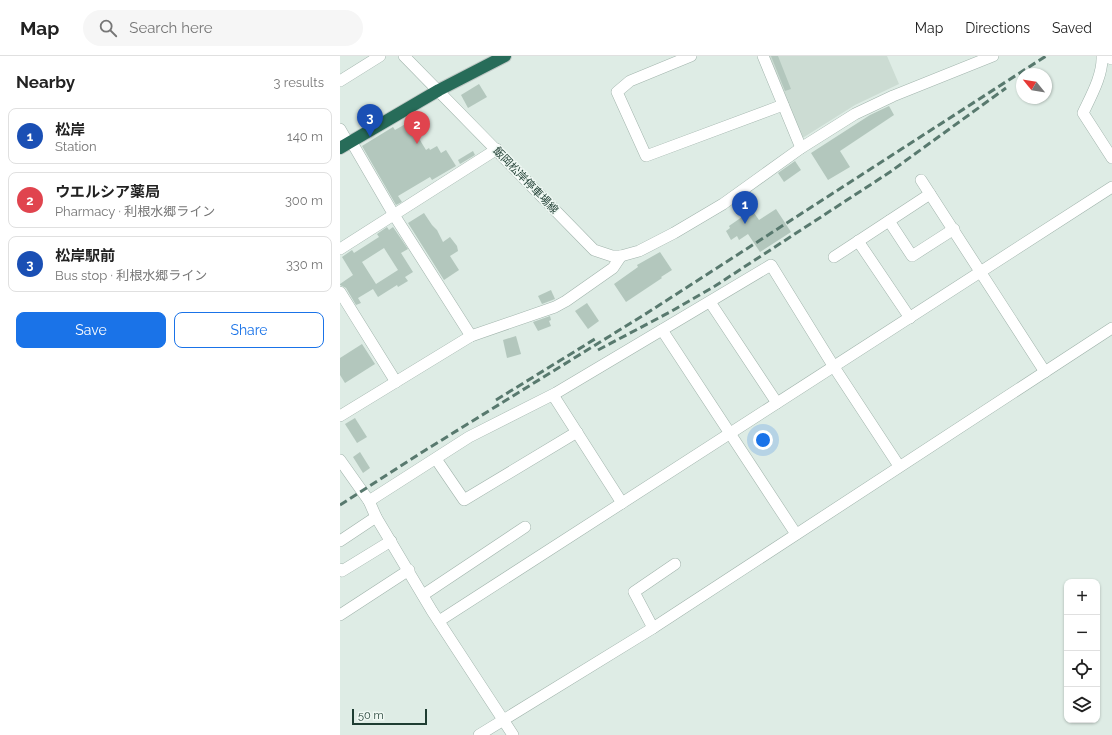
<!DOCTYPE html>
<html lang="en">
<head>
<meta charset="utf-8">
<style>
	:root { --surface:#fff; --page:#f6f6f6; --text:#222; --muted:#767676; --line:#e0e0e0; --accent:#1a73e8 }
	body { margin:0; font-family:Raleway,"Noto Sans JP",sans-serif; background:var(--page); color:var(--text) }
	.controls { position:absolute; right:12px; bottom:12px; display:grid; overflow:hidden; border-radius:8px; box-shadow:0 1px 3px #0004 }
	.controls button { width:36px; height:36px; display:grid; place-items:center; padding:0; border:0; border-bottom:1px solid var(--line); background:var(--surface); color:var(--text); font:20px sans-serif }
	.compass { position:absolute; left:676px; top:12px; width:36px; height:36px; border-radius:50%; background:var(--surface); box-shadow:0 1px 3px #0004; rotate:300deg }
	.scale { position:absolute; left:12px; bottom:10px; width:75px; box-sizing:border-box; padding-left:4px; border:2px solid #1e3d32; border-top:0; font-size:11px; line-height:14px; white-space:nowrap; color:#1e3d32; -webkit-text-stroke:3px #eff8f3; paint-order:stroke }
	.you { position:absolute; left:423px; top:384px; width:14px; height:14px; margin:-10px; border:3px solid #fff; border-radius:50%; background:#1a73e8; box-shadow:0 0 0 6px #1a73e833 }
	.badge { display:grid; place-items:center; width:26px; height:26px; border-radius:50%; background:var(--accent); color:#fff; font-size:13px; font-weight:700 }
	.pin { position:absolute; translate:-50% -33px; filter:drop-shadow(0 1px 2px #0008) }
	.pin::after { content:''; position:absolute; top:21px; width:14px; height:12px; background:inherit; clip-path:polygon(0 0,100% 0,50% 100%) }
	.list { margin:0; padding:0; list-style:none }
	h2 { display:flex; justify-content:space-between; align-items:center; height:52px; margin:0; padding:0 16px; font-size:17px }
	h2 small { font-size:13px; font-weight:400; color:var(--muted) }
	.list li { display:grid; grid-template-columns:26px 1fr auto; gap:12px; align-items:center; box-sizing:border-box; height:56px; margin:0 8px 8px; padding:0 8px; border:1px solid var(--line); border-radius:8px }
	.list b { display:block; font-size:15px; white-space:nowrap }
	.list p { margin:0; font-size:13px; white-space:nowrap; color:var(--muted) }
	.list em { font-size:13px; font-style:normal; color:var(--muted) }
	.actions { display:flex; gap:8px; padding:12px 16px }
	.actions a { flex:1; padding:9px 0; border:1px solid var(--accent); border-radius:8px; text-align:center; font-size:14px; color:var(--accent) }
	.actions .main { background:var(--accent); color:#fff }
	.icon { flex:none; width:22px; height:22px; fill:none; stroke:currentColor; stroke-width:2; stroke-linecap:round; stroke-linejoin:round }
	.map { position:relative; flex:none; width:772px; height:679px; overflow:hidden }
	header { display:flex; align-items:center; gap:24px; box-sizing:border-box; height:56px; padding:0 20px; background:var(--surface); border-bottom:1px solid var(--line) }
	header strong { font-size:19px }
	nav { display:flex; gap:22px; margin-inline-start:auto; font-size:14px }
	.search { width:280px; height:36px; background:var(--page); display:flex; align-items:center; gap:10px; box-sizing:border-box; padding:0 14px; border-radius:22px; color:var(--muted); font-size:15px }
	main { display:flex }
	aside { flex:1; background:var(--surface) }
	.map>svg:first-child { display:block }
	.built { fill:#ccdcd3 }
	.building { fill:#b3c7bd; fill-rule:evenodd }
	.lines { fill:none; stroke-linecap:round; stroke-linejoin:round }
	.minor-casing { stroke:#a1b4ac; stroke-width:12 }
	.highway-casing { stroke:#c0c9c6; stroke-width:14 }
	.minor { stroke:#fff; stroke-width:11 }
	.highway { stroke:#276c59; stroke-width:12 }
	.rail { stroke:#58796e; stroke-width:3; stroke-dasharray:8 4; stroke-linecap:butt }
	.labels { text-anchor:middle; stroke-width:3; stroke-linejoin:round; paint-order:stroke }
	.street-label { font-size:11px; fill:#1e3d32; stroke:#eff8f3 }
</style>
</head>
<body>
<header>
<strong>Map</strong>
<div class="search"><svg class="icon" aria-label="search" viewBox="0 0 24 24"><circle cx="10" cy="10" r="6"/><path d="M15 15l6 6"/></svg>Search here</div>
<nav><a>Map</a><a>Directions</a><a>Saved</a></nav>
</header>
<main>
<aside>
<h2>Nearby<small>3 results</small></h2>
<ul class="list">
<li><span class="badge" style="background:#1a4fb4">1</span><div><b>松岸</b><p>Station</p></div><em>140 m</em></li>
<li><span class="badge" style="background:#e0444e">2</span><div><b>ウエルシア薬局</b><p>Pharmacy · 利根水郷ライン</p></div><em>300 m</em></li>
<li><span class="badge" style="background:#1a4fb4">3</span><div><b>松岸駅前</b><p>Bus stop · 利根水郷ライン</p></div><em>330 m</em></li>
</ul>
<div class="actions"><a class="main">Save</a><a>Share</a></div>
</aside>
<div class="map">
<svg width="772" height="679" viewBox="0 0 772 679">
	<rect width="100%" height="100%" fill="#deece5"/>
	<polygon class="built" points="427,0 547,0 559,28 515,49 461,83"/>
	<g class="building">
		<polygon points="431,0 438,0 451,33 445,35"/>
		<polygon points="139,28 147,41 128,52 121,39"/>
		<polygon points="549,50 554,59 500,95 510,111 488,124 471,97 530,59"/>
		<polygon points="69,66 86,94 89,92 90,94 97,90 101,97 106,94 116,110 92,124 90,121 58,140 62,146 56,149 22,90 53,71 55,74"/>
		<polygon points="133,95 135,99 120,108 118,104"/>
		<polygon points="455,105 461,114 444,126 438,117"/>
		<polygon points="436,153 451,176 420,196 408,178 399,184 397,180 391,184 386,175 390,172 389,170 412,154 419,164"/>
		<polygon points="84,157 92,169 97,174 103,186 110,181 117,190 118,195 110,200 119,214 104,224 68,167"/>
		<path d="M47,171L49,174L53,171L68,193L61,197L73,216L65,221L68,225L58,231L57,229L38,241L33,233L18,242L21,247L16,249L6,232L0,229V228L13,219L2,201L12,194L14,197L39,181L37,178ZM44,192L58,214L36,228L22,206Z"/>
		<polygon points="320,196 332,214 321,221 322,222 286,246 274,228 298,211 297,209"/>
		<polygon points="211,234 215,243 202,248 198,240"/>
		<polygon points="247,247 259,265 248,273 235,255"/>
		<polygon points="210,260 211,264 209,265 211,270 198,275 193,266"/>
		<polygon points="176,280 181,298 167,302 163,284"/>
		<polygon points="22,288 35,308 5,327 0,319 0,302"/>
		<polygon points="15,362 27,381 17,387 5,368"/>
		<polygon points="20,396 30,412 23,417 13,401"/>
	</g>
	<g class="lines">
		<g class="minor-casing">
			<g id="minor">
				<polyline points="64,0 254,194 272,200 281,200 299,195 334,177 383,148 461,92 515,58 553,40 653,0"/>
				<polyline points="351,0 290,25 277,36 306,100 443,49"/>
				<polyline points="423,0 461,92"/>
				<path d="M762,0C763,19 751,40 743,57L772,102"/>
				<polyline points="764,0 772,3"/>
				<polyline points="0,25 40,0"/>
				<polyline points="0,73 8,87"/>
				<polyline points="11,85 54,159 131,280"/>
				<polyline points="581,124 705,316"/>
				<polyline points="549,165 572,200 614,173"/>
				<polyline points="518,185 570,262"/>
				<polyline points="0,193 157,93"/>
				<polyline points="494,201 590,138"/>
				<polyline points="0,236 56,326"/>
				<polyline points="370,246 437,347"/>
				<polyline points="322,274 456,478"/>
				<polyline points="213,339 282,447"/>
				<polyline points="0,360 131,280 215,251 226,245 273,212 281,200"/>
				<polyline points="96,403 124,444 237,376"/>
				<polyline points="0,404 29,445 36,461 92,555 173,679"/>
				<polyline points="29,445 129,381 216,337 431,209 494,311 559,410"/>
				<polyline points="0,485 36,461"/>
				<polyline points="0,513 2,515 51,485"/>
				<polyline points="83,539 185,471"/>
				<polyline points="0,559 69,514"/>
				<polyline points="99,565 772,131"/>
				<polyline points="313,572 294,536 335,508"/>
				<polyline points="139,679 313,572 772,272"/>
			</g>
		</g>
		<g class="highway-casing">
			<polyline id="highway" points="0,92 99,34 165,0"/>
		</g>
		<use href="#minor" class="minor"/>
		<use href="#highway" class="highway"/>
		<g class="rail">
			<polyline points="258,294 330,256 375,230 550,116 666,32"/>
			<polyline points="156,344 255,283"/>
			<polyline points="0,449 84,395 307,257 706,0"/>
		</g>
	</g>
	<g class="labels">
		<g class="street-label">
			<text transform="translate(186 124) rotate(46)" y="4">飯岡松岸停車場線</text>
		</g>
	</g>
</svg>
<div class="controls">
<button>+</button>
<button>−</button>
<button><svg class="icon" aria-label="locate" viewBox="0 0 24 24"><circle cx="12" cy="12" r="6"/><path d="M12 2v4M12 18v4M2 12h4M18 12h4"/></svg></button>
<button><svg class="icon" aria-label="layers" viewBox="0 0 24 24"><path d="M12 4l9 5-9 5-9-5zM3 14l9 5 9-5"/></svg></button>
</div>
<svg class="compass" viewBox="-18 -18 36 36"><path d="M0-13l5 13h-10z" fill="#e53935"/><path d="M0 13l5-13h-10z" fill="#767676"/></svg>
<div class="scale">50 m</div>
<div class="you"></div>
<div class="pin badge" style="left:405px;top:168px;background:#1a4fb4">1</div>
<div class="pin badge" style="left:77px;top:88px;background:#e0444e">2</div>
<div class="pin badge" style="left:30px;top:81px;background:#1a4fb4">3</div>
</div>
</main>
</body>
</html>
